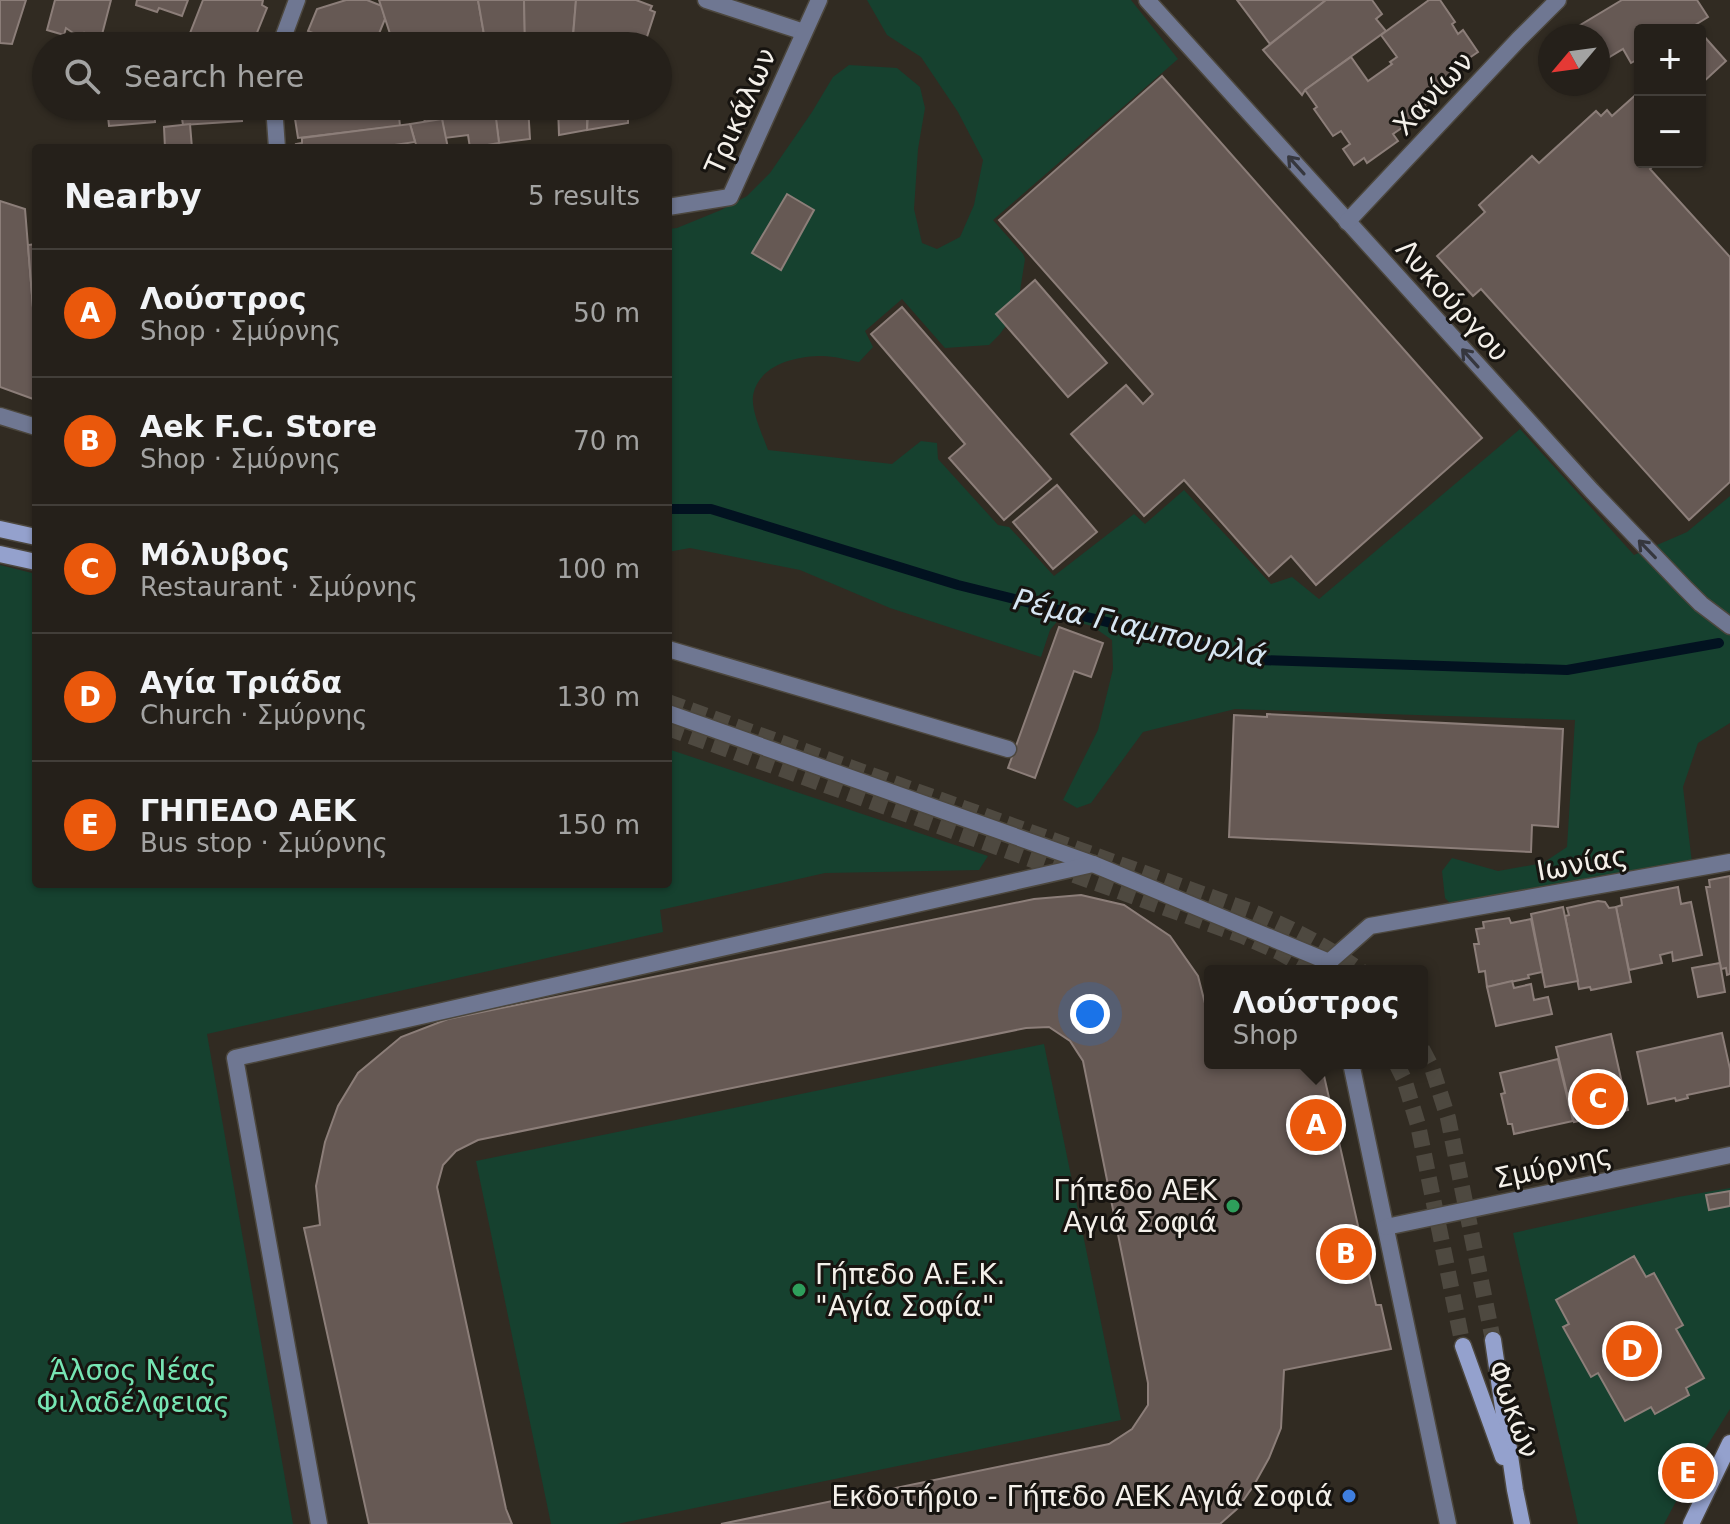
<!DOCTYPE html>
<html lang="en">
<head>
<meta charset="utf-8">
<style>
	:root { --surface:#25201a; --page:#312d27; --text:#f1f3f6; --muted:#a3a3a2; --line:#423e39; --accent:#ea580c }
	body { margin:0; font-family:"DejaVu Sans",sans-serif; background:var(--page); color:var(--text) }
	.controls { position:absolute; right:24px; top:24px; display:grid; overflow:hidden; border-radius:8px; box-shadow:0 2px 6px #0004 }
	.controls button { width:72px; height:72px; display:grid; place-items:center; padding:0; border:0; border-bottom:2px solid var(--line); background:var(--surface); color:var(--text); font:40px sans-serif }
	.compass { position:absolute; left:1538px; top:24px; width:72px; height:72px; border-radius:50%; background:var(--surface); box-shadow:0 2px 6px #0004; rotate:241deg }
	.you { position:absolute; left:1090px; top:1014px; width:28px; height:28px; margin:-20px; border:6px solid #fff; border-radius:50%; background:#1a73e8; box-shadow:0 0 0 12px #1a73e833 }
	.badge { display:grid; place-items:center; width:52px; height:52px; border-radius:50%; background:var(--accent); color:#fff; font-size:26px; font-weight:700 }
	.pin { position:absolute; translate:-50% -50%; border:4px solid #fff; box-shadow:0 2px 8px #0006 }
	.popup { position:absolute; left:1204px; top:965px; width:224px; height:104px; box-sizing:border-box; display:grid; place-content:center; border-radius:8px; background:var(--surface); filter:drop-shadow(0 2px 6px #0005); font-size:26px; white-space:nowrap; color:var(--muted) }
	.popup b { font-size:30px; color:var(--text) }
	.popup::after { content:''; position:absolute; left:50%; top:100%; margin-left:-16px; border:16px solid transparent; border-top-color:var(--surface) }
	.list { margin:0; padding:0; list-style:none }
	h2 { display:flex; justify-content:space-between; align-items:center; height:104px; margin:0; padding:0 32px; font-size:34px }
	h2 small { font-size:26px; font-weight:400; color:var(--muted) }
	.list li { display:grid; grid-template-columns:52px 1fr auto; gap:24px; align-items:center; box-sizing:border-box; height:128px; padding:0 32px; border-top:2px solid var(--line) }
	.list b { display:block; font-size:30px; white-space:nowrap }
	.list p { margin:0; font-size:26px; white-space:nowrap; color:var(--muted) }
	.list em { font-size:26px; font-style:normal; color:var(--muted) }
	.icon { flex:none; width:44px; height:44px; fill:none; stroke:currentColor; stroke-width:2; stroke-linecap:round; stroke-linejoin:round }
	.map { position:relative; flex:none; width:1730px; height:1524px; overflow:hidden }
	.search { position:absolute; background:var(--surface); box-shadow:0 2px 6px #0004; left:32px; top:32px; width:640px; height:88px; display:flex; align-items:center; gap:20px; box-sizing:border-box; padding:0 28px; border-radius:44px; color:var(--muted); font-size:30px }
	.panel { position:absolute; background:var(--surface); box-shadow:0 2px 6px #0004; left:32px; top:144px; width:640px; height:744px; border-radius:8px }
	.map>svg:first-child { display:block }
	.green { fill:#16412f }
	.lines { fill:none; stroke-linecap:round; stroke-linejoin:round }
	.stream { stroke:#021220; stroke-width:10 }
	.building { fill:#665954; stroke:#8c7e79; stroke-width:2 }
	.secondary-tunnel { stroke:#4e4940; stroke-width:16; stroke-dasharray:16 8; stroke-linecap:butt }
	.lane-casing { stroke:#4c473e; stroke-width:19 }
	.street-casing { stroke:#4c473e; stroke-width:19 }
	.secondary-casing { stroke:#4c473e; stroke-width:19 }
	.lane { stroke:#6f7792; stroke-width:16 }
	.street { stroke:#6f7792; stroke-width:16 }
	.secondary { stroke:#94a1cd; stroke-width:16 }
	.oneway { stroke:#36373e }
	.leisure-dot { fill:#2e9e5b; stroke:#171410; stroke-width:3 }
	.shop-dot { fill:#3f7fe0; stroke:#171410; stroke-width:3 }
	.labels { text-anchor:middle; stroke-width:6; stroke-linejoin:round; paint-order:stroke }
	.street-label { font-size:28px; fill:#f4f0ea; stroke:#171410 }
	.poi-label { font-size:28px; fill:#f4f0ea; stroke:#171410; text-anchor:end }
	.park-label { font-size:28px; fill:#76e5b3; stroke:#171410 }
	.water-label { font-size:30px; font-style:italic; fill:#d6e6f3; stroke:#171410 }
</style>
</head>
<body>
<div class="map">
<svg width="1730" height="1524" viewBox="0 0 1730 1524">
	<rect width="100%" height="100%" fill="#312b22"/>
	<g class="green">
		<path d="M867,0H1131L1178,59L993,220L1023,254L1025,259L1017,310L1000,334L989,345L945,348L902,299L865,331L873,347L859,362C847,360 834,356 822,356C795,356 758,365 753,396C751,411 763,436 768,450L892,464L921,441L937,443L938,459L998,525L1009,527L1054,576L1134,514L1145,524L1184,490L1271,584L1292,577L1319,599L1520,429L1634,555L1687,532L1730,496V723L1698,743L1683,787L1692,863L1454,907L1445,898L1442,871L1452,858L1498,871L1543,863L1567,847L1575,720L1235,709L1143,732L1091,803L1077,808L1063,800L1098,730L1113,669L1112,640L1092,626L1060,618L1050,630L1041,657L890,608L800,570L690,548L668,552V229L677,228L721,210L747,196L770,173L812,112L833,77L849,65L897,68L920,87L925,108L918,149L914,209L922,243L937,249L960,237L974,205L983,160L958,112L921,57L887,35Z"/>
		<polygon points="0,565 36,574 36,884 668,884 668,749 988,856 979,870 825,873 660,910 663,932 207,1034 293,1524 0,1524"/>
		<polygon points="1044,1044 1121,1420 617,1524 551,1524 476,1161"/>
		<polygon points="1730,1188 1730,1409 1697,1462 1664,1524 1578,1524 1513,1233 1678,1197"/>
	</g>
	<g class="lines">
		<polyline class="stream" points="668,509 711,509 958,585 1260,660 1567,670 1719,643"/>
	</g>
	<g class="building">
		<polygon points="0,0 26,0 12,44 0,43"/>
		<polygon points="55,0 111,0 99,46 81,38 83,33 76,35 66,28 64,35 47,30"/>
		<polygon points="137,0 188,0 182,16 159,8 157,12 136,5"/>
		<polygon points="203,0 263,0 262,5 267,8 252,45 185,46"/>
		<polygon points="346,0 367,0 382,6 385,19 374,46 308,46 313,33 308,31 317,9"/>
		<polygon points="379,0 478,0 486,46 450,46 448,42 442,43 440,39 417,46 394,46"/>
		<polygon points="478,0 524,0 525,38 520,38 520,46 486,46"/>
		<polygon points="524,0 576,0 572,46 525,46"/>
		<polygon points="576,0 636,0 652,6 650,10 655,12 644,46 589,46 578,43 580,37 573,37"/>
		<polygon points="1237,0 1326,0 1270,44"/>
		<polygon points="1326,0 1372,0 1382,14 1376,19 1386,31 1305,90 1302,95 1263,50"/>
		<polygon points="1429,0 1440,0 1455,22 1452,24 1458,34 1463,30 1478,52 1453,69 1458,75 1445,84 1448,89 1424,105 1428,110 1393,134 1398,141 1367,163 1364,158 1354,165 1343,149 1350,144 1341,131 1333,136 1314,109 1317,107 1305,90 1351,57 1368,81 1392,64 1390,62 1397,57 1381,35"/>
		<polygon points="1622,0 1697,0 1708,17 1687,30 1640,30 1640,58 1631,63 1623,49 1598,64 1598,36 1562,36"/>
		<polygon points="1702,34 1726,61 1700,85 1700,36"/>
		<polygon points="1162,76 1482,438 1316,585 1291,556 1269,576 1184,480 1144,516 1071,434 1126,385 1143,404 1153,394 999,220"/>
		<polygon points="1640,91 1640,162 1657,162 1650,169 1730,257 1730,482 1689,520 1481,289 1473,296 1437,256 1485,212 1479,205 1532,156 1539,163 1596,111 1601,116 1607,110 1612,116"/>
		<polygon points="107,106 154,106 155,122 109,126"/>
		<polygon points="180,106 241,106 242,121 183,125"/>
		<polygon points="293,106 398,106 400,126 298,138"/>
		<polygon points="421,106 494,106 495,110 425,122"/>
		<polygon points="494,106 528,106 530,139 499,143"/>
		<polygon points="558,106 587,106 587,130 559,135"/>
		<polygon points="605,106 628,106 628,123 587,130 588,116 605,114"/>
		<polygon points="495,110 499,143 470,148 468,135 445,138 442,119"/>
		<polygon points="442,119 448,148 417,148 410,124"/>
		<polygon points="190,124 192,148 165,148 164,127"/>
		<polygon points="410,124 415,142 394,145 395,148 297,148 296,144 302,143 302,138"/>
		<polygon points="787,194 814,210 781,270 752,253"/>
		<polygon points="0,201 25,209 36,345 36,400 0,387"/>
		<polygon points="36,244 36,345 28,245"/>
		<polygon points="1035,280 1107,363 1068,397 996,314"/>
		<polygon points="902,307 1051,479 1004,520 949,458 965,444 871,334"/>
		<polygon points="1057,485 1097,532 1053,569 1013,522"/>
		<polygon points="1059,627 1103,643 1091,677 1074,671 1035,778 1008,768"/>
		<polygon points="1267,714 1563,729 1558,827 1532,825 1531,852 1229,837 1234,715 1267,717"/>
		<polygon points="1730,876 1730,974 1727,975 1726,968 1721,969 1706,887 1710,887 1709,880"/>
		<polygon points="1678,887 1681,904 1691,902 1702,955 1673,961 1672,952 1660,955 1662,963 1629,970 1616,907 1622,905 1621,898"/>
		<polygon points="1081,895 1124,905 1170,936 1198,976 1210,1023 1210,1063 1326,1063 1327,1066 1322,1067 1376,1305 1381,1305 1391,1349 1284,1370 1281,1428 1269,1458 1254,1485 1238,1508 1220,1524 721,1524 1109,1444 1132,1429 1148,1405 1148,1383 1083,1061 1070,1041 1049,1027 1026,1028 478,1140 456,1151 443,1165 437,1187 506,1509 512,1524 369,1524 304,1228 320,1225 316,1186 325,1142 338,1106 358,1073 401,1037 448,1019 1034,899"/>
		<polygon points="1598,901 1605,902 1609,908 1616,907 1631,982 1591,990 1590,987 1579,989 1565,916 1569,915 1567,908"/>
		<polygon points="1563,907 1578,981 1545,987 1531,914"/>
		<polygon points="1509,918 1511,923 1531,919 1542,972 1528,975 1529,978 1487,987 1485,971 1479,972 1474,944 1479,944 1476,929 1484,928 1483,922"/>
		<polygon points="1720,963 1725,992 1698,997 1692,968"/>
		<polygon points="1512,981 1514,988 1531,984 1534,1000 1548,997 1552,1014 1496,1026 1487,987"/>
		<polygon points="1722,1033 1730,1069 1730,1086 1687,1095 1688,1098 1676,1101 1675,1098 1648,1104 1637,1052"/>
		<polygon points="1611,1034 1628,1110 1574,1122 1556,1047"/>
		<polygon points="1558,1059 1573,1121 1514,1134 1512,1124 1508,1124 1501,1094 1505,1093 1500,1073"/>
		<polygon points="1730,1191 1730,1206 1709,1210 1706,1195"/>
		<polygon points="1634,1256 1646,1277 1654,1273 1683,1325 1676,1329 1704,1378 1686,1388 1689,1395 1655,1414 1651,1407 1625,1421 1598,1373 1591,1377 1563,1327 1569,1324 1556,1300"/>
	</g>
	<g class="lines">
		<g class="secondary-tunnel">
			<path d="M668,702L1253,912C1291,928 1327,946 1361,971"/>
			<polyline points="668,728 1243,936 1279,952 1313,971"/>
			<polyline points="1422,1049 1432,1068 1448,1118 1493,1340"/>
			<polyline points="1396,1063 1404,1079 1418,1125 1463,1346"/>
		</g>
		<g class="lane-casing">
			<polyline id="lane" points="668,649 1008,749"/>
		</g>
		<g class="street-casing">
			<g id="street">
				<polyline points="706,0 804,32"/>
				<polyline points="1147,0 1592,491 1685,588 1701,604 1730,626"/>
				<polyline points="280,46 297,0"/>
				<polyline points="274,106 277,148"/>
				<polyline points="668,207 730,197 819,0"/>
				<polyline points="1347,222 1518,40 1558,0"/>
				<polyline points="0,416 36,427"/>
				<polyline points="668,713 1093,864 1329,962 1331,971"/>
				<polyline points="1329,962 1370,926 1730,862"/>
				<polyline points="1351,1063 1448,1524"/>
				<polyline points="1386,1227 1730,1155"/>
				<polyline points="319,1524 235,1058 1093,864"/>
			</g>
		</g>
		<g class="secondary-casing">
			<g id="secondary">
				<polyline points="0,529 36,537"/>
				<polyline points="0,554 36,562"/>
				<polyline points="1493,1340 1515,1490 1522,1524"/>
				<polyline points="1463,1346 1503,1457"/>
				<polyline points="1691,1524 1730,1443"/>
			</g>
		</g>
		<use href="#lane" class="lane"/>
		<use href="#street" class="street"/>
		<use href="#secondary" class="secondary"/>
	</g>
	<defs><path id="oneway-shaft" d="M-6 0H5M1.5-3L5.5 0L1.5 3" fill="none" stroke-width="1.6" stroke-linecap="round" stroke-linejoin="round" transform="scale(2)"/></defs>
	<g class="oneway">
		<use href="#oneway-shaft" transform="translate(1296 165) rotate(-132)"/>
		<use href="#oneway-shaft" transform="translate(1470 358) rotate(-132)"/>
		<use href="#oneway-shaft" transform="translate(1647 549) rotate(-134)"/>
	</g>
	<g class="leisure-dot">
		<circle cx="1233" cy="1206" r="8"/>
		<circle cx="799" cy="1290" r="8"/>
	</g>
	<circle class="shop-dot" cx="1349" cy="1496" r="8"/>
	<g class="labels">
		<g class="street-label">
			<text transform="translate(1433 93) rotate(-47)" y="10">Χανίων</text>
			<text transform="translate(740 111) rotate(-66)" y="10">Τρικάλων</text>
			<text transform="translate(1453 300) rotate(48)" y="10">Λυκούργου</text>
			<text transform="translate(1582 863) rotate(-10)" y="10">Ιωνίας</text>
			<text transform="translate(1553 1166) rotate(-12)" y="10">Σμύρνης</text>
			<text transform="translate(1514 1409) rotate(70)" y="10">Φωκών</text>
		</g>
		<g class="poi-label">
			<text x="1217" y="1200">Γήπεδο ΑΕΚ<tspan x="1217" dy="32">Αγιά Σοφιά</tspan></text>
			<text x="815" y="1284" text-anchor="start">Γήπεδο Α.Ε.Κ.<tspan x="815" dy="32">"Αγία Σοφία"</tspan></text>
			<text x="1333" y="1506">Εκδοτήριο - Γήπεδο ΑΕΚ Αγιά Σοφιά</text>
		</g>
		<g class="park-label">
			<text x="133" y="1380">Άλσος Νέας<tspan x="133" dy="32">Φιλαδέλφειας</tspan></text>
		</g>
		<g class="water-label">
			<text transform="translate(1140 628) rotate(13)" y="10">Ρέμα Γιαμπουρλά</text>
		</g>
	</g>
</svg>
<div class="controls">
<button>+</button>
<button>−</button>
</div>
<svg class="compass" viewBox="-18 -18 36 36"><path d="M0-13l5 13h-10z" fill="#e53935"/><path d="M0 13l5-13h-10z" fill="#a3a3a2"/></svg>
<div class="you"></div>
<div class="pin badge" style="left:1316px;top:1125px">A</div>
<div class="popup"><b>Λούστρος</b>Shop</div>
<div class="pin badge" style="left:1346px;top:1254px">B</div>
<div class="pin badge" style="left:1598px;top:1099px">C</div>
<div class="pin badge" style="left:1632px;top:1351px">D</div>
<div class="pin badge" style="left:1688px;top:1473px">E</div>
<div class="search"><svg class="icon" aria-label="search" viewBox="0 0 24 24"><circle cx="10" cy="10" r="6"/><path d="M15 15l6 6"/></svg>Search here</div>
<section class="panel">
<h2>Nearby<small>5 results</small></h2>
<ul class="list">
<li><span class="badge">A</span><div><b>Λούστρος</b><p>Shop · Σμύρνης</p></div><em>50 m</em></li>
<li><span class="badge">B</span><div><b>Aek F.C. Store</b><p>Shop · Σμύρνης</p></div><em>70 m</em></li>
<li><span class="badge">C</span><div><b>Μόλυβος</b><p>Restaurant · Σμύρνης</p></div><em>100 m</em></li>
<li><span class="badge">D</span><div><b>Αγία Τριάδα</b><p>Church · Σμύρνης</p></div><em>130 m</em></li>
<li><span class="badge">E</span><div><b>ΓΗΠΕΔΟ ΑΕΚ</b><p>Bus stop · Σμύρνης</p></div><em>150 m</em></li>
</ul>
</section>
</div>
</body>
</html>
